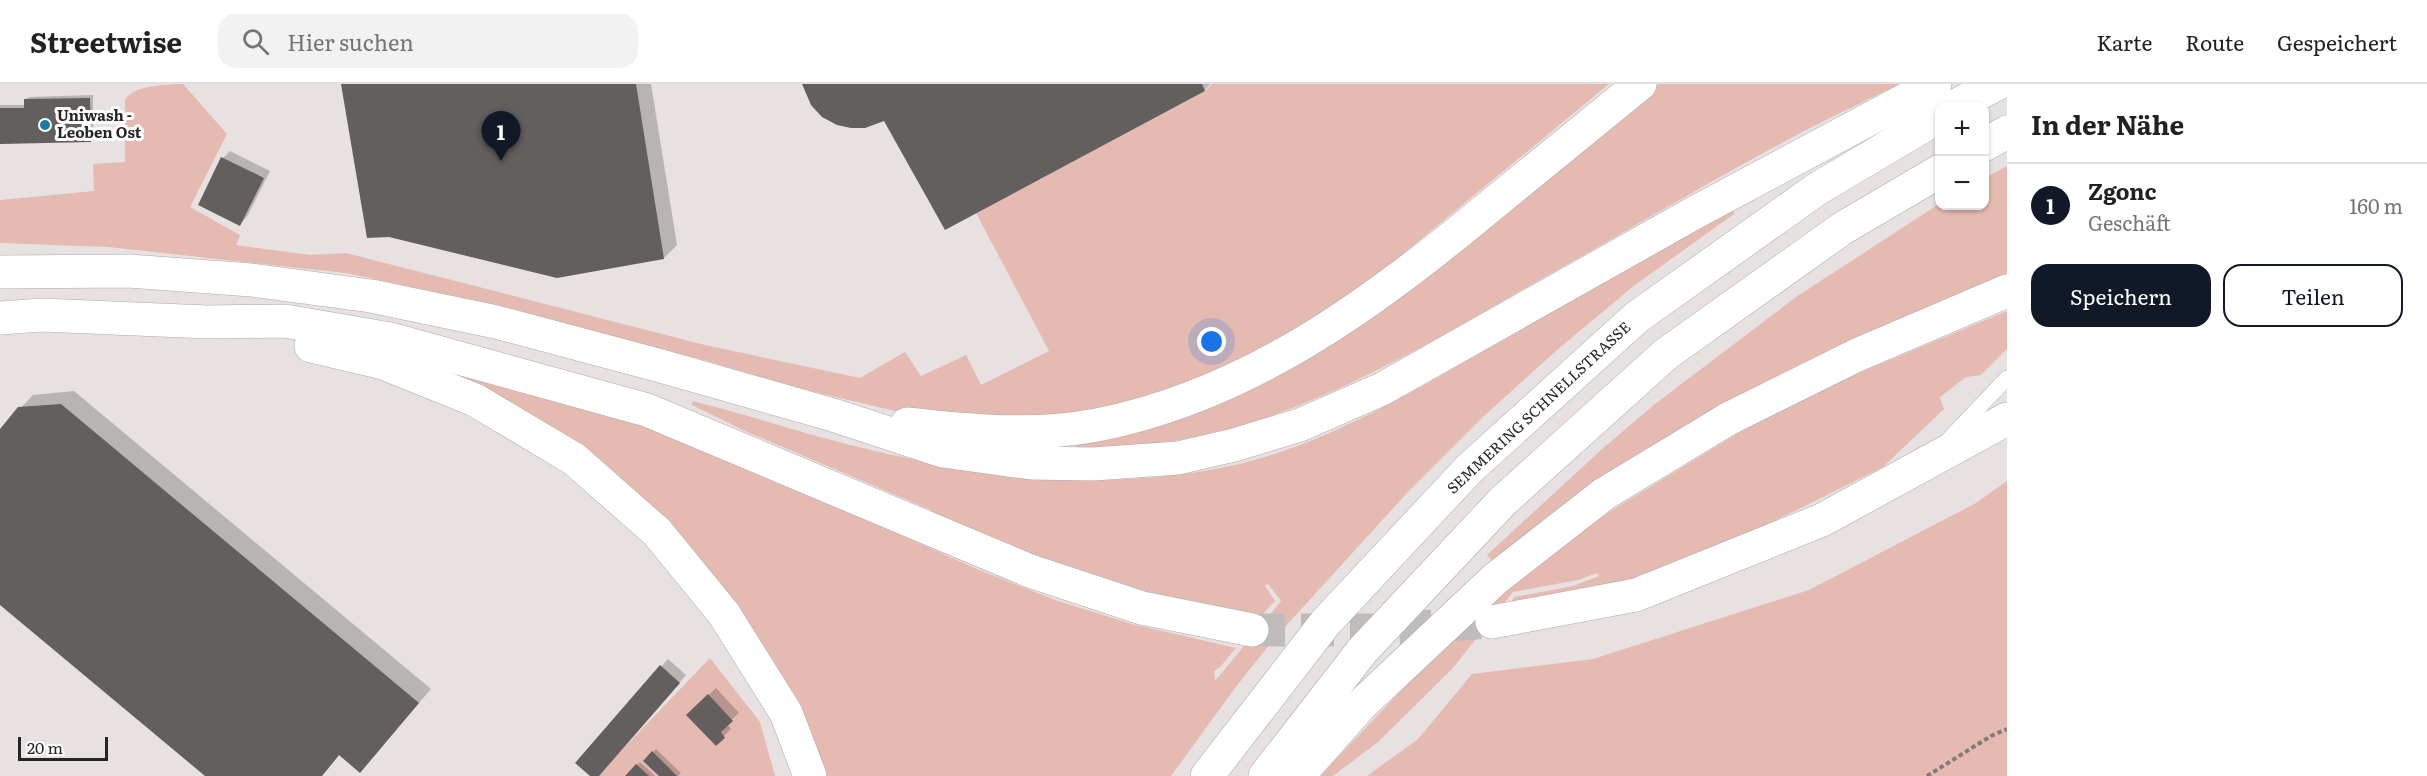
<!DOCTYPE html>
<html lang="de">
<head>
<meta charset="utf-8">
<style>
	:root { --surface:#fff; --page:#f2f2f2; --text:#202124; --muted:#757577; --line:#e0e0e0; --accent:#111827 }
	body { margin:0; font-family:Literata,serif; background:var(--page); color:var(--text) }
	.controls { position:absolute; right:18px; top:18px; display:grid; overflow:hidden; border-radius:12px; box-shadow:0 2px 4px #0004 }
	.controls button { width:54px; height:54px; display:grid; place-items:center; padding:0; border:0; border-bottom:2px solid var(--line); background:var(--surface); color:var(--text); font:30px sans-serif }
	.scale { position:absolute; left:18px; bottom:15px; width:90px; box-sizing:border-box; padding-left:6px; border:3px solid #272524; border-top:0; font-size:16px; line-height:21px; white-space:nowrap; color:#272524; -webkit-text-stroke:4px #fff; paint-order:stroke }
	.you { position:absolute; left:1212px; top:258px; width:21px; height:21px; margin:-15px; border:4px solid #fff; border-radius:50%; background:#1a73e8; box-shadow:0 0 0 9px #1a73e833 }
	.badge { display:grid; place-items:center; width:39px; height:39px; border-radius:50%; background:var(--accent); color:#fff; font-size:20px; font-weight:700 }
	.pin { position:absolute; translate:-50% -50px; filter:drop-shadow(0 2px 3px #0008) }
	.pin::after { content:''; position:absolute; top:32px; width:21px; height:18px; background:inherit; clip-path:polygon(0 0,100% 0,50% 100%) }
	.list { margin:0; padding:0; list-style:none }
	h2 { display:flex; justify-content:space-between; align-items:center; height:78px; margin:0; padding:0 24px; font-size:26px }
	h2 small { font-size:20px; font-weight:400; color:var(--muted) }
	.list li { display:grid; grid-template-columns:39px 1fr auto; gap:18px; align-items:center; box-sizing:border-box; height:84px; padding:0 24px; border-top:2px solid var(--line) }
	.list b { display:block; font-size:22px; white-space:nowrap }
	.list p { margin:0; font-size:20px; white-space:nowrap; color:var(--muted) }
	.list em { font-size:20px; font-style:normal; color:var(--muted) }
	.actions { display:flex; gap:12px; padding:18px 24px }
	.actions a { flex:1; padding:14px 0; border:2px solid var(--accent); border-radius:18px; text-align:center; font-size:21px; color:var(--accent) }
	.actions .main { background:var(--accent); color:#fff }
	.icon { flex:none; width:33px; height:33px; fill:none; stroke:currentColor; stroke-width:2; stroke-linecap:round; stroke-linejoin:round }
	.map { position:relative; flex:none; width:2007px; height:692px; overflow:hidden }
	header { display:flex; align-items:center; gap:36px; box-sizing:border-box; height:84px; padding:0 30px; background:var(--surface); border-bottom:2px solid var(--line) }
	header strong { font-size:28px }
	nav { display:flex; gap:33px; margin-inline-start:auto; font-size:21px }
	.search { width:420px; height:54px; background:var(--page); display:flex; align-items:center; gap:15px; box-sizing:border-box; padding:0 21px; border-radius:18px; color:var(--muted); font-size:22px }
	main { display:flex }
	aside { flex:1; background:var(--surface) }
	.map>svg:first-child { display:block }
	.green { fill:#e5bab1 }
	.shadow { fill:#0003 }
	.building { fill:#635f5e }
	.lines { fill:none; stroke-linecap:round; stroke-linejoin:round }
	.highway-tunnel { stroke:#c1bcbb; stroke-width:33; stroke-dasharray:33 16; stroke-linecap:butt }
	.lane-casing { stroke:#aea9a8; stroke-width:16 }
	.highway-casing { stroke:#aea9a8; stroke-width:34 }
	.path { stroke:#7f7b7a; stroke-width:4; stroke-dasharray:4.5 3; stroke-linecap:butt }
	.lane { stroke:#fff; stroke-width:15 }
	.highway { stroke:#fff; stroke-width:33 }
	.poi-dot { fill:#197aa6; stroke:#fff; stroke-width:2 }
	.labels { text-anchor:middle; stroke-width:6; stroke-linejoin:round; paint-order:stroke }
	.poi-label { font-size:15px; font-weight:bold; fill:#272524; stroke:#fff; text-anchor:start }
	.street-label { font-size:15px; fill:#272524; stroke:#fff }
</style>
</head>
<body>
<header>
<strong>Streetwise</strong>
<div class="search"><svg class="icon" aria-label="search" viewBox="0 0 24 24"><circle cx="10" cy="10" r="6"/><path d="M15 15l6 6"/></svg>Hier suchen</div>
<nav><a>Karte</a><a>Route</a><a>Gespeichert</a></nav>
</header>
<main>
<div class="map">
<svg width="2007" height="692" viewBox="0 0 2007 692">
	<rect width="100%" height="100%" fill="#e7e2e1"/>
	<g class="green">
		<path d="M175,0H183L227,50L190,123L240,151L236,161L310,171L346,169L705,261L860,294L905,268L921,292L966,271L981,301L1049,267L976,129L1205,7L1212,0H1609L1346,217L1269,266L1193,298L1108,325L1045,334L903,329L794,303L704,276L459,213L346,189L108,163L0,159V116L94,107L93,80L125,78V16C135,1 158,2 175,0Z"/>
		<path d="M1659,0H1900C1869,15 1837,30 1806,46C1722,90 1641,139 1559,185C1408,270 1257,371 1077,363L1075,359L1263,299L1343,253L1419,198L1499,134Z"/>
		<polygon points="2007,82 2007,191 1895,237 1812,276 1493,478 1487,471 1601,366 1655,320 1796,213 1939,120 1984,122 1985,94"/>
		<path d="M1733,125L1734,130L1635,201L1557,266L1485,331L1407,409L1274,555L1235,604L1171,692H825L738,523L452,293L454,286L642,341L815,413L977,485L1058,517L1132,540L1236,564L1221,582L1214,587L1215,597L1281,517L1268,500L1265,502L1275,517L1262,531C1221,526 1180,521 1140,510C1067,491 999,459 930,430L931,426L747,348L692,321L693,317C752,332 811,352 871,366C925,379 981,388 1036,393C1104,400 1192,394 1258,375C1340,352 1425,301 1499,258C1577,213 1654,169 1733,125Z"/>
		<polygon points="2007,227 2007,265 1981,291 1966,293 1940,313 1944,325 1883,383 1799,425 1689,476 1635,495 1509,521 1514,513 1573,502 1599,492 1597,489 1578,496 1513,508 1453,584 1378,658 1333,692 1320,692 1434,572 1515,500 1596,436 1763,334 1835,299"/>
		<polygon points="2007,397 2007,692 1367,692 1418,655 1472,590 1593,575 1809,506 1976,419"/>
		<polygon points="710,574 760,638 775,692 597,692"/>
	</g>
	<g class="shadow">
		<polygon points="343,0 651,0 677,161 664,174"/>
		<polygon points="803,0 1210,0 1205,6 946,144 885,35 812,21"/>
		<polygon points="93,11 93,54 90,57 0,59 0,21 25,21 25,16 29,13"/>
		<polygon points="230,67 270,87 247,133 240,140 223,74"/>
		<polygon points="74,307 431,605 360,687 340,670 322,692 207,692 0,519 0,346 33,311"/>
		<polygon points="668,575 686,591 602,687 598,692 592,692 577,679"/>
		<polygon points="716,604 739,629 727,640 731,645 716,660 688,631"/>
		<polygon points="656,665 681,689 678,692 661,692 645,677"/>
		<polygon points="640,678 655,692 627,692"/>
	</g>
	<g class="building">
		<polygon points="341,0 636,0 664,175 557,194 389,153 367,154"/>
		<polygon points="802,0 1202,0 1205,7 945,146 884,37 865,44 851,44 837,41 822,33 811,21"/>
		<polygon points="90,14 91,58 0,60 0,24 24,24 24,15"/>
		<polygon points="221,73 264,94 240,142 198,121"/>
		<polygon points="61,320 419,619 360,689 339,671 322,692 205,692 0,521 0,345 18,323"/>
		<polygon points="660,581 680,599 599,692 590,692 575,679"/>
		<polygon points="708,610 733,637 721,648 725,654 716,662 686,631"/>
		<polygon points="652,667 677,692 659,692 643,677"/>
		<polygon points="636,680 649,692 625,692"/>
	</g>
	<g class="lines">
		<polyline class="highway-tunnel" points="1252,546 1372,546 1492,538"/>
		<g class="lane-casing">
			<polyline id="lane" points="1949,355 2007,294"/>
		</g>
		<g class="highway-casing">
			<g id="highway">
				<polyline points="1955,22 1997,0"/>
				<polyline points="1984,61 2007,48"/>
				<polyline points="0,188 129,187 251,196 371,212 496,238 661,282 833,331 943,367 1031,379 1093,380 1178,374 1234,361 1300,341 1382,305 1694,129 1935,0"/>
				<polyline points="0,234 42,231 207,238 285,237 390,255 647,326 1030,487 1142,524 1252,546"/>
				<polyline points="311,262 383,279 475,316 574,375 657,448 724,530 786,629 810,692"/>
				<path d="M907,340C970,347 1034,353 1097,341C1249,311 1372,220 1489,123C1540,82 1590,41 1640,0"/>
				<polyline points="1492,538 1636,511 1822,436 2007,335"/>
				<polyline points="1207,692 1326,538 1469,385 1637,233 1817,105 1940,32"/>
				<polyline points="1265,692 1362,567 1503,417 1666,270 1843,144 1940,87"/>
				<polyline points="1291,692 1306,683 1360,622 1495,495 1604,410 1728,335 1857,271 2007,207"/>
			</g>
		</g>
		<polyline class="path" points="1927,692 1991,652 2007,645"/>
		<use href="#lane" class="lane"/>
		<use href="#highway" class="highway"/>
	</g>
	<circle class="poi-dot" cx="45" cy="41" r="6"/>
	<g class="labels">
		<g class="poi-label">
			<text x="57" y="37">Uniwash -<tspan x="57" dy="17">Leoben Ost</tspan></text>
		</g>
		<g class="street-label">
			<text transform="translate(1539 324) rotate(-43)" y="5">SEMMERING SCHNELLSTRASSE</text>
		</g>
	</g>
</svg>
<div class="controls">
<button>+</button>
<button>−</button>
</div>
<div class="scale">20 m</div>
<div class="you"></div>
<div class="pin badge" style="left:501px;top:77px">1</div>
</div>
<aside>
<h2>In der Nähe<small></small></h2>
<ul class="list">
<li><span class="badge">1</span><div><b>Zgonc</b><p>Geschäft</p></div><em>160 m</em></li>
</ul>
<div class="actions"><a class="main">Speichern</a><a>Teilen</a></div>
</aside>
</main>
</body>
</html>
